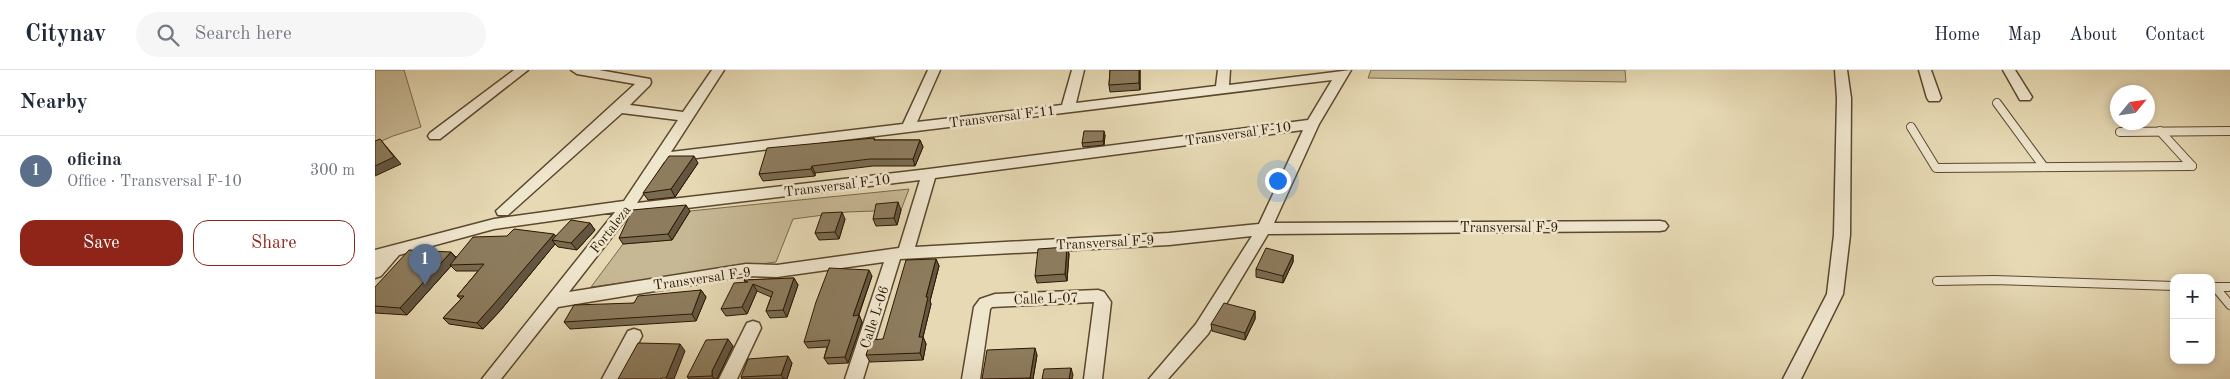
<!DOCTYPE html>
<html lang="en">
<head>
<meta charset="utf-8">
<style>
	:root { --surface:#fff; --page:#f6f6f7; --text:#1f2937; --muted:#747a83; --line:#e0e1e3; --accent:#8f2418 }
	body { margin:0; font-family:"Old Standard TT",serif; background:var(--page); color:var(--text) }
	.controls { position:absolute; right:15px; bottom:15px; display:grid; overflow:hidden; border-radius:10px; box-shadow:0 2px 8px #0003 }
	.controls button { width:45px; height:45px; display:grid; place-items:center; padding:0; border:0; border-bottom:1px solid var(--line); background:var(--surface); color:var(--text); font:25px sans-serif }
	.compass { position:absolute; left:1735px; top:15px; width:45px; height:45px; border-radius:50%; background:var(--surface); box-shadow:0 2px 8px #0003; rotate:61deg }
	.you { position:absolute; left:902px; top:110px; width:18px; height:18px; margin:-12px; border:4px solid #fff; border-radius:50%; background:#1a73e8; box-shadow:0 0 0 8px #1a73e833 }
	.badge { display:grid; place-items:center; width:32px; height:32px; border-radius:50%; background:var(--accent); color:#fff; font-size:16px; font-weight:700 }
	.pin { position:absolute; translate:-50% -41px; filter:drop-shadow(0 1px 2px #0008) }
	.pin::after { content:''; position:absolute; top:26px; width:18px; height:15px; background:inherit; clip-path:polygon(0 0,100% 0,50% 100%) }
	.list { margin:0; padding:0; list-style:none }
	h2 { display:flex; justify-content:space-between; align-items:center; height:65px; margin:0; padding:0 20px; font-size:21px }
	h2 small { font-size:16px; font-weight:400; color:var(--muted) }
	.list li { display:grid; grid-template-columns:32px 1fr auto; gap:15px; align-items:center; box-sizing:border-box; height:70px; padding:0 20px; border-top:1px solid var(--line) }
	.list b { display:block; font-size:19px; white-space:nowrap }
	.list p { margin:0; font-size:16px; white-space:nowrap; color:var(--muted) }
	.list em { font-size:16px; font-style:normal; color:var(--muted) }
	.actions { display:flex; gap:10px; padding:15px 20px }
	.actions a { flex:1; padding:11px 0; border:1px solid var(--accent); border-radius:15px; text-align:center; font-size:18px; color:var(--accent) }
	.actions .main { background:var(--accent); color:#fff }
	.icon { flex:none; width:28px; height:28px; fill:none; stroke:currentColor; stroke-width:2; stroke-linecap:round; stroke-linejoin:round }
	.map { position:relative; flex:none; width:1855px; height:309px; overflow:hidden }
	header { display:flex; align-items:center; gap:30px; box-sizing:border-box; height:70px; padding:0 25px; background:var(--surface); border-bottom:1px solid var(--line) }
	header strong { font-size:24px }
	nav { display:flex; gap:28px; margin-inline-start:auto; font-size:18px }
	.search { width:350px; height:45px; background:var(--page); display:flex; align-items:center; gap:12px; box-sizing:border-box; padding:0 18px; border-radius:28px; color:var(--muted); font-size:19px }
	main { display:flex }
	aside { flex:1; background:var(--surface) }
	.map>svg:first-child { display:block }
	.green { fill:#c7b895; stroke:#7a684a }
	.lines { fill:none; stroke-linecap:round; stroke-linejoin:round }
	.lane-casing { stroke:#5b482d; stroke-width:10 }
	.street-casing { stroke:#5b482d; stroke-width:3 }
	.lane { stroke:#efe6ce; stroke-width:8 }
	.street { fill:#efe6ce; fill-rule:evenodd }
	.wall { fill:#796b51; stroke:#2d1700 }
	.shaded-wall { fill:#635742; stroke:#2d1700 }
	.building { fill:#8d7c5e; stroke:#2d1700 }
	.labels { text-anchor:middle; stroke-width:5; stroke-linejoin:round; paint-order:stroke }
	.street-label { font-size:14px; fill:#2d1700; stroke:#efe6ce }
</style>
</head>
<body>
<header>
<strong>Citynav</strong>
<div class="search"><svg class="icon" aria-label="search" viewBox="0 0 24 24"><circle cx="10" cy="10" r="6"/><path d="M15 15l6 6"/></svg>Search here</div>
<nav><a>Home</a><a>Map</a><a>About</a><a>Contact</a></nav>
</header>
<main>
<aside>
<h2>Nearby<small></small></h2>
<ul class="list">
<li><span class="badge" style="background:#5c6f8a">1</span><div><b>oficina</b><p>Office · Transversal F-10</p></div><em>300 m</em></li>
</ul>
<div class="actions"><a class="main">Save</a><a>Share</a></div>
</aside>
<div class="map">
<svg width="1855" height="309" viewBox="0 0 1855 309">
	<rect width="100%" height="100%" fill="#e6d9b4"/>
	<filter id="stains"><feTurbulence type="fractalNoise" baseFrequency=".004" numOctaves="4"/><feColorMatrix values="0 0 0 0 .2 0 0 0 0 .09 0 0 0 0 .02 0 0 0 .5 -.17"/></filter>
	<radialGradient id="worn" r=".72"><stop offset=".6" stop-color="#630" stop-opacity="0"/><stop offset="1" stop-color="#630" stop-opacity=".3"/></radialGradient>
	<g class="green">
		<polygon points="0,0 29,0 46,57 18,66 0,74"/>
		<polygon points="996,0 1250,0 1251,12 993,8"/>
		<polygon points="534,119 526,140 472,142 418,149 401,192 216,217 248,174 297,170 315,141"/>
	</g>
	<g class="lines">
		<g class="lane-casing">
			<g id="lane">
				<polyline points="1622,33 1669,97"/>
				<polyline points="1536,57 1561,98 1817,96"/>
				<polyline points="1785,61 1817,96"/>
				<polyline points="1745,62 1855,61"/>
				<polyline points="1562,211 1619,210 1799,216"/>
				<polyline points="1837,217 1855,217"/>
				<polyline points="1840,217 1855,235"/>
			</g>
		</g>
		<g class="street-casing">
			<g id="street">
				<polygon points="139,0 153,0 65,69 55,69 53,66 55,63"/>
				<path d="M196,0H224L275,9L276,12L275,15L255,35L308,42L337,0H349L296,82L528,54L553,0H565L542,52L687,35L697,0H709L701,33L841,16L843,0H855L854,15L976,0L944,54L899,153L1285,151L1290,152L1293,156L1290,160L1285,161L893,164L833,264L793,309H774L821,254L877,166L794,175L525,189L488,309H470L509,192L402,207L371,206L183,237L126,309H107L240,142L119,159L24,185L6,206L0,208V180L119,149L249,131L303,50L247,43L133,145H123L121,141L260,14L202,4ZM957,10L933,50L554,99L262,133L289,92ZM928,60L884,154L794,163L540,177L560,108ZM545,110L524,178L402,195L371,194L194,222L254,145Z"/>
				<polygon points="1460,0 1472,0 1476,28 1475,165 1468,224 1426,309 1408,309 1452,224 1459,165 1462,28"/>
				<polygon points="1544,0 1556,0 1566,28 1564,31 1554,31 1552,28"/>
				<polygon points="1628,0 1640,0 1657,27 1655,30 1645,30"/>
				<polygon points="723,220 729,222 736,232 727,309 709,309 719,232 617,237 615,239 605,309 587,309 599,237 605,229 620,224"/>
				<polygon points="378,251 384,253 386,258 362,309 344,309 372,253"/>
				<polygon points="259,259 265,261 267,266 245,309 227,309 253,261"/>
			</g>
		</g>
		<use href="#lane" class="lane"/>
		<use href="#street" class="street"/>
	</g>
	<g class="wall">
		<polygon points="735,0 765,0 765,20 735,22 734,15"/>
		<polygon points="730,65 729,75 708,77 707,73"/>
		<polygon points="499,68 500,70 545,70 548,77 540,96 498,96 440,103 440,106 388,111 384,104"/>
		<polygon points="323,93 300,127 273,130 268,123"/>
		<polygon points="526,140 522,155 501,156 498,149"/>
		<polygon points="315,141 297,170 248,174 244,168"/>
		<polygon points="470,149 464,169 444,170 440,163"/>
		<polygon points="215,153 220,160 202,180 183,177 180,174 125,241 108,259 74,254 68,248 86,229 82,226 103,201 81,201 76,196 32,245 0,243 0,217 76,182 81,187 181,166"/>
		<polygon points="692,177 694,184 692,211 662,213 660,206"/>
		<polygon points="918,185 918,192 908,213 881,207 881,199"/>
		<polygon points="561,189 564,196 555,231 556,234 548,267 551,274 548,290 495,292 491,285 508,269"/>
		<polygon points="497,206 484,245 487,252 473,293 453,294 449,288 452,277 433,278 429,272"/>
		<polygon points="419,208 423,215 412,247 395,248 391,241 396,227 382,221 372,244 351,246 346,239 370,212 369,210"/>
		<polygon points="326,220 331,227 321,251 195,259 189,252 259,233"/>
		<polygon points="880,241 880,249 870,270 837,261 836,254"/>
		<polygon points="358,276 342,309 314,309 312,307"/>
		<polygon points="662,285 658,309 607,309"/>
		<polygon points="417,293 412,309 367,309 366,307"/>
	</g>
	<g class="shaded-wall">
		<polygon points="764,0 765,0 765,20 764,13"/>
		<polygon points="729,61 730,65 729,75 728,71"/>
		<polygon points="5,69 26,94 0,106 0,96"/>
		<polygon points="545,70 548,77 540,96 538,89"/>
		<polygon points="319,86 323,93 300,127 296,119"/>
		<polygon points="437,96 440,103 440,106 436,99"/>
		<polygon points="523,132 526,140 522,155 519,148"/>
		<polygon points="311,135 315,141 297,170 293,164"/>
		<polygon points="467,142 470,149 464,169 460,162"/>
		<polygon points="215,153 220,160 202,180 196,173"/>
		<polygon points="179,164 184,170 177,170 180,174 125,241 108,259 102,253"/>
		<polygon points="692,177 694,184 692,211 690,204"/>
		<polygon points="76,182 82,189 75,195 76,196 32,245 25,238"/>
		<polygon points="918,185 918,192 908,213 908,206"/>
		<polygon points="561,189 564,196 555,231 556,234 548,267 551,274 548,290 545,283 544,267 551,227"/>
		<polygon points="494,200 497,206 481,252 478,246"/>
		<polygon points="419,208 423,215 412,247 408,240"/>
		<polygon points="378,214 382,221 372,244 367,237"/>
		<polygon points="326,220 331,227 321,251 317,244"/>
		<polygon points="880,241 880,249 870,270 870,263"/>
		<polygon points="484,245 487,252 473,293 470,287"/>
		<polygon points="353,269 358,276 342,309 339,309 337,306 337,301"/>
		<polygon points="305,274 310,281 299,309 293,309 291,308"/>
		<polygon points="660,278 662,285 658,309 656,309 655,308"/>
		<polygon points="413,286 417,293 412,309 409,309 406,305"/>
		<polygon points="696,298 698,305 697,309 694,309"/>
	</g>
	<g class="building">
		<polygon points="735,0 764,0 764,13 734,15"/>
		<polygon points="709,61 729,61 728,71 707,73"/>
		<polygon points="499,68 499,70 545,70 538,89 495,89 437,96 436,99 384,104 392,78"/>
		<polygon points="5,69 19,87 0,96 0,71"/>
		<polygon points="294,86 319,86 296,119 268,123"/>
		<polygon points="523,132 519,148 498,149 501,134"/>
		<polygon points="311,135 293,164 244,168 257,140"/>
		<polygon points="467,142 460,162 440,163 447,143"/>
		<polygon points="196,150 215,153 196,173 177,170"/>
		<polygon points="139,159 179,164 119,234 102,253 68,248 89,226 82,226 109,194 75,195 98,167 132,166"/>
		<polygon points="692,177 690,204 660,206 663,179"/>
		<polygon points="891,178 918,185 908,206 881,199"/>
		<polygon points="34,180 76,182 25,238 0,236 0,217"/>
		<polygon points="561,189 551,227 553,227 544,267 548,267 545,283 491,285 496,270 508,269 531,190"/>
		<polygon points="454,198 494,200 478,246 484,245 470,287 449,288 455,270 429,272 441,232"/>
		<polygon points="419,208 408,240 391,241 398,222 378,214 367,237 346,239 359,213 373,212 369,210"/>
		<polygon points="326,220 317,244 189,252 199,235 259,233 263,226"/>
		<polygon points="849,233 880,241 870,263 836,254"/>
		<polygon points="353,269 337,301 337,306 312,307 331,270"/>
		<polygon points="263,273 305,274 291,308 287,308 286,309 243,309"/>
		<polygon points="660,278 655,308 607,309 612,280"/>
		<polygon points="413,286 406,305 366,307 373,289"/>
		<polygon points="696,298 694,309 667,309 669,299"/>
	</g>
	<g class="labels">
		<g class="street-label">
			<text transform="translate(627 46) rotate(-7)" y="5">Transversal F-11</text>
			<text transform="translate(863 63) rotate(-8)" y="5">Transversal F-10</text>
			<text transform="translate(462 115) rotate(-7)" y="5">Transversal F-10</text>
			<text x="1134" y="162">Transversal F-9</text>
			<text transform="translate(235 159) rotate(-52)" y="5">Fortaleza</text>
			<text transform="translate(730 172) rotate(-3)" y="5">Transversal F-9</text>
			<text transform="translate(327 208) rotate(-8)" y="5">Transversal F-9</text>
			<text transform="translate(671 228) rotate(-2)" y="5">Calle L-07</text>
			<text transform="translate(499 247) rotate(-72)" y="5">Calle L-06</text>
		</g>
	</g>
	<rect width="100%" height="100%" filter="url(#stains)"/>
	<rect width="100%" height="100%" fill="url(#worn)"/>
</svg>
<div class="controls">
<button>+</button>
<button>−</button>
</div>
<svg class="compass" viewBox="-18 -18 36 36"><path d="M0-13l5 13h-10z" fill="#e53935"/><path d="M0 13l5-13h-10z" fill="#747a83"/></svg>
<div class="you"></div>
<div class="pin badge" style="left:50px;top:215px;background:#5c6f8a">1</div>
</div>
</main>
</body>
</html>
